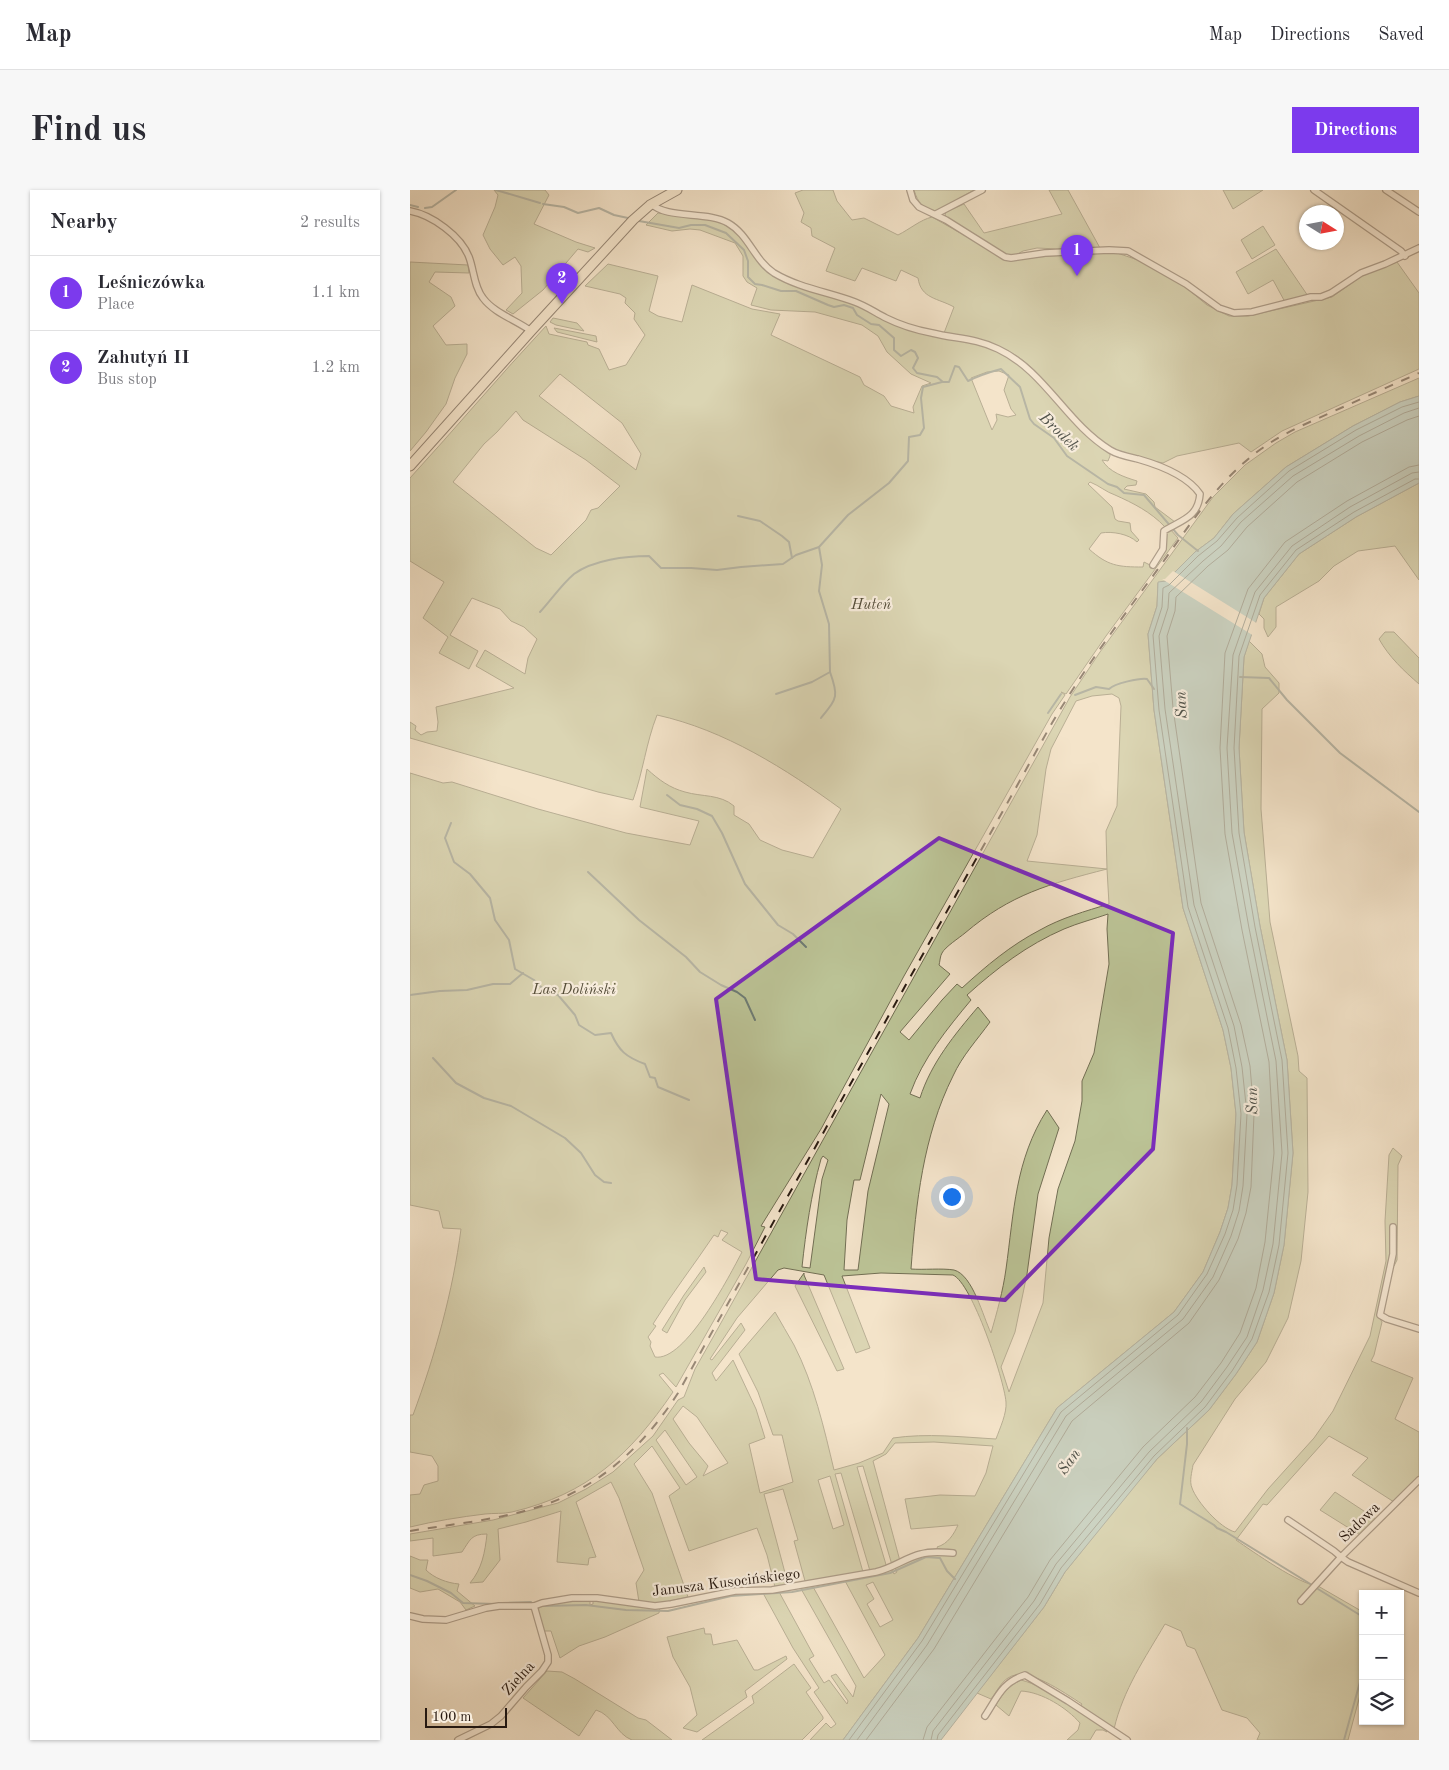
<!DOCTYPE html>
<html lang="en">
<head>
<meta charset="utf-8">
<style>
	:root { --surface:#fff; --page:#f7f7f7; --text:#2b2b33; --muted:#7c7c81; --line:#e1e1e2; --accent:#7c3aed }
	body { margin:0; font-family:"Old Standard TT",serif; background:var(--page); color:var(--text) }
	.controls { position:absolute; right:15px; bottom:15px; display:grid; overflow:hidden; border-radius:0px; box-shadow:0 1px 4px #0004 }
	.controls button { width:45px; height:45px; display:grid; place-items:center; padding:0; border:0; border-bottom:1px solid var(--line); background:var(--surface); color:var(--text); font:25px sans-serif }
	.compass { position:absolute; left:889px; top:15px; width:45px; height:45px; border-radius:50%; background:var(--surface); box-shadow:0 1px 4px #0004; rotate:101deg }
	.scale { position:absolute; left:15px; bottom:12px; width:82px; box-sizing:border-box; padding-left:5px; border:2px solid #281a11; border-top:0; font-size:14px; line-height:18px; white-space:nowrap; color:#281a11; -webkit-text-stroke:4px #f8eddd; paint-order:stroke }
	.you { position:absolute; left:541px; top:1006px; width:18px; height:18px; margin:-12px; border:4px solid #fff; border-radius:50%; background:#1a73e8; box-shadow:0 0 0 8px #1a73e833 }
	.badge { display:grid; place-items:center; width:32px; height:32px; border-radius:50%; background:var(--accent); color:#fff; font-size:16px; font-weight:700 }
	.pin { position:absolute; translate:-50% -41px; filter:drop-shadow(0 1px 2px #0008) }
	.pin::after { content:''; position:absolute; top:26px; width:18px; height:15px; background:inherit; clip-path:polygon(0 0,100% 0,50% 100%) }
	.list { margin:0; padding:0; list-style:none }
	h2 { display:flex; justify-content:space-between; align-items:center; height:65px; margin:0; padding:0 20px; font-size:21px }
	h2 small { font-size:16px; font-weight:400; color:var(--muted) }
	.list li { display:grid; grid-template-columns:32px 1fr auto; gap:15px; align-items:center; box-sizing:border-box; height:75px; padding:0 20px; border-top:1px solid var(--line) }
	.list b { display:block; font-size:19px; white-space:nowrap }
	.list p { margin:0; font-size:16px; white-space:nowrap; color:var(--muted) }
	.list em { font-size:16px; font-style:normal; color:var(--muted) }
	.icon { flex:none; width:28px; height:28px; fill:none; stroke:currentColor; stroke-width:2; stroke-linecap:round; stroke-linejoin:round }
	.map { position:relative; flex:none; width:1009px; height:1550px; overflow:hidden; border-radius:0px }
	header { display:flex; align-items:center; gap:30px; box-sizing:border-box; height:70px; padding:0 25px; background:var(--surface); border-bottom:1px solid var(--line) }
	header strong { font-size:24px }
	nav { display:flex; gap:28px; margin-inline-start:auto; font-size:18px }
	.intro { display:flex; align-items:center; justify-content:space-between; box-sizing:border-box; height:120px; padding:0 30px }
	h1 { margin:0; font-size:35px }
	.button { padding:12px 22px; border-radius:0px; background:var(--accent); color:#fff; font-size:18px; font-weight:700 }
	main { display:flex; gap:30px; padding:0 30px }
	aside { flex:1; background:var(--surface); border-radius:0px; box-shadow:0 1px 4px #0004 }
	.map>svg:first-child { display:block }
	.green { fill:#bcc497; stroke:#726f54; fill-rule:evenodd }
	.water { fill:#9cbeb8; stroke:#6e7c75 }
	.pier { fill:#f4e4cb }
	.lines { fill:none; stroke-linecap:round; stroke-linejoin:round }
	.shore { stroke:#626c64; stroke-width:1 }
	.stream { stroke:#6e7c75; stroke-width:2 }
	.street-casing { stroke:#5b4c40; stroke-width:8 }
	.primary-casing { stroke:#281a11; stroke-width:11 }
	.street { stroke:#f8eddd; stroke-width:5.5 }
	.primary { stroke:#f4e4cb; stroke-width:9 }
	.rail { stroke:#281a11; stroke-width:2; stroke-dasharray:9 9; stroke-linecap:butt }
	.marked { fill:none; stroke:#7b2cbf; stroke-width:4; stroke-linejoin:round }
	.labels { text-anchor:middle; stroke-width:4.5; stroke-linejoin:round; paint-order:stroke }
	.park-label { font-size:15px; font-style:italic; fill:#544d39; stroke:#f8eddd }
	.street-label { font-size:15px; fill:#281a11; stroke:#f8eddd }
	.water-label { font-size:16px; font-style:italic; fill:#51534b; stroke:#f8eddd }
</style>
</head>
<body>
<header>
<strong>Map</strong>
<nav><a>Map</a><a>Directions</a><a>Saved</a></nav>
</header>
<div class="intro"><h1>Find us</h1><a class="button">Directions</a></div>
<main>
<aside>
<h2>Nearby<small>2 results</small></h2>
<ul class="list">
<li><span class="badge">1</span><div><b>Leśniczówka</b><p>Place</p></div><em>1.1 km</em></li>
<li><span class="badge">2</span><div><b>Zahutyń II</b><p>Bus stop</p></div><em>1.2 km</em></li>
</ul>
</aside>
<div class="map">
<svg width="1009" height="1550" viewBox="0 0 1009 1550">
	<rect width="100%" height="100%" fill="#f4e4cb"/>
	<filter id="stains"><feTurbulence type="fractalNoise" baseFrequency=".004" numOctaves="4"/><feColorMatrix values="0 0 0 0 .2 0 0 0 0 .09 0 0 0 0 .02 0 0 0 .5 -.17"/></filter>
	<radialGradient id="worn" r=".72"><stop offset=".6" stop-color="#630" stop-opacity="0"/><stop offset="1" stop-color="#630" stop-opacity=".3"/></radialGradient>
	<g class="green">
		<polygon points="84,0 135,0 139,5 124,34 166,52 185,58 178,62 168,59 133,100 103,124 96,120 112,103 111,76 105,67 93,75 80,59 73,45 85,17 88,5"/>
		<path d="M393,0H423L427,11L442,30L454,28L488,45C500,39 510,30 522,27L600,71L628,67L704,62L728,70L756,86L774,96L797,115L819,126H838L922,107L952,86L987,72L1009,103V179L872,241L841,262L829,253L767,266L753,273L700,262V266L698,271L692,270C699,282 714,287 727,291L726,295L717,296L714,299L736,304L744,312L745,317L765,332L755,337C741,322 723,313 705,305C696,302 690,296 680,292L678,294L702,317L705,329L708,331L720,333L721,341L729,350L727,352C719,344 702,341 691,343L679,359C698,376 708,377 733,377L734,372L740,375V378H743L754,361L756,341L760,339L768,348L696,446L656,504L651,502L655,505L642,524L494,786L411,939L351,1036L355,1037L336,1074L266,1197L253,1183L249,1185L263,1202C220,1265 178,1304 102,1322C93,1324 84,1323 75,1324C50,1327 25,1331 0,1337V1305L10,1304L14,1295L28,1291V1276L22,1266L0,1262V1225H3C25,1166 43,1101 51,1039L33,1038L29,1021L0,1015V583L33,593L42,592L128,619L216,643L280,655L289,631L230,617L237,579C249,590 260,598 275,602C292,607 310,604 324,616V625L339,634L350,650L372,660L403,668L431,619C376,579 315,540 247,525C236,553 233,582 223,610L188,602L0,548V532L6,536L5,540L11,545L17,542L27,541L28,532L26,517L104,498L66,476L75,460L115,484L118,468L127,449L114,437L101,431L90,419L62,408L40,445L68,461L59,479L29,463L38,447L13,428L34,392L0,371V288C46,238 89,186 136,136L139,144L177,152L178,155L189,159L199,180L216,175L235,145L224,129L225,123L215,113L216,108L210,104L175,96L198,74L248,86L239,121L248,126L272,132L282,95L342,119L370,124L361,145L450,187L454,195L474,206L481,216L504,223L503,217L512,196L521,193L501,184L477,162L468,146L452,135L405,122L361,120L341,115L347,98L337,92L333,86V66L325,53L290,40L280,39L262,41L236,35L248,23L303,29L325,40L355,79L441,112L477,130L567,152L598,166L614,178L652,214C645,206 639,197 633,190C609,159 572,147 534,143L544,117C528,108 511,109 508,88L491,80L486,91L452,78L445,91L416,81L425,58L402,46L401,38L391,32L394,23L385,3ZM589,181L599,185L594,200L601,219L606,225L598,227L586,224L587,230L582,240L561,188L577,182ZM150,184L212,233L231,264L226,280L129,206ZM106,221L113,230L176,270L210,296L188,318L181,320L176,330L141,365L126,358L43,292L74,254L87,242ZM311,1040L318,1043L312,1050L332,1062C320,1085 275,1172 245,1167L240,1156L241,1152L238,1147L246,1136L243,1134C262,1103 284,1075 304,1045L308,1047Z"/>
		<path d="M504,0H564L527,21C513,19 508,13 504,0Z"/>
		<polygon points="639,0 658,0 690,58 648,59 627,58 613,61 604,66 598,66 538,28 535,25 536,22 554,14 574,43 652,24"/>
		<polygon points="813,0 853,0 823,19"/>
		<polygon points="853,36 865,55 842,69 831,50"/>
		<polygon points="866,59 898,106 875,112 863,90 838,104 826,82"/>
		<polygon points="0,72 58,75 59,83 25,82 19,92 41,107 45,116 23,136 36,155 57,154 57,164 45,188 36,214 16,242 0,261"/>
		<polygon points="143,128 167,133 174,141 146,135 140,132"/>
		<polygon points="144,138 186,146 187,152 147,142"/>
		<path d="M1009,188V206L990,212L943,236L876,277L823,324L804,348L785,362L756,391L748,393L747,416L738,444L744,520L773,718L813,840L821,878L826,924L822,995L818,1018L810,1042L793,1082L764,1122L647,1218L508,1448L433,1550H400L416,1533L421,1538L426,1534L404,1502L409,1498L383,1458L353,1403L368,1400L404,1466L399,1469L414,1493L419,1490L437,1514L438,1511L421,1486L426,1484L443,1507L446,1496L390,1397L402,1395L454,1488L475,1465L434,1389L482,1380L484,1384L487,1382L485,1378C512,1365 515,1364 545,1365L544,1361L528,1359L527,1357C538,1354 544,1344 548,1335L501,1339L495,1309L530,1305L565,1306L576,1283L583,1256L524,1252L485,1253L476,1264L463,1271L490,1371L482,1375L453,1276L447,1277L477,1378L460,1381L431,1283L425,1284L453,1382L395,1391L384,1351L388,1350L373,1299L354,1304L378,1394L365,1397L357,1365L347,1338L279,1361L259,1306L270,1298L242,1256L224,1274L242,1303L278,1407L251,1413L229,1412L226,1393L234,1380L209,1308L201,1292L166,1312L186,1367L179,1368L178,1375L147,1372L151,1321L116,1332L88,1339L90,1370L73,1392L60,1393C72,1379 75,1362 77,1344C61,1344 60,1350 52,1362L23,1366V1348L0,1351V1344L83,1330L148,1313L176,1299L203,1282L243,1246L268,1210L274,1207L285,1179L302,1149L660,507L690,462L803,307L835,275L866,253L885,242ZM702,504L709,508L711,516L707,616L696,641L697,679L617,671L627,645L636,579L641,559L666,511L682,506ZM697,679L699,714C676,721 651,728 630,740C601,755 576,776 552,798L547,794L532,810L499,850L490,842L540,784L529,775C530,772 530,766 532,763C535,757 549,748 555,743C601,704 639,694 697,679ZM698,724L697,739L699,774L684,863L672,891V911L665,951L648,999L639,1048L633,1113L599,1202L591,1177L605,1142L617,1084L628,1004L649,938L637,920C605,970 604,1022 596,1079C593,1101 587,1122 581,1143C573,1127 563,1085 544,1080C532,1078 513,1080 501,1079C506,1013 513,946 543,886C552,866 567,850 580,832L568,817C545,844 521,873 510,908L500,904C513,868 537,839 561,810L557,805C587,778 617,755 654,739C668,733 684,729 698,724ZM471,904L479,914L458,1001L448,1080H434L437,1030L444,990H450ZM413,966L418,970L412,989L400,1078L392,1077C396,1040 401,1005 411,969ZM374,1078L414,1085L446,1163L460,1158L432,1086L471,1083L543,1085C562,1093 594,1189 596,1212C597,1223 590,1238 586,1249C551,1247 517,1243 483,1248L473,1263L449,1273L424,1280C414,1238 404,1194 384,1155C378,1144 371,1133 365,1122L329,1164L348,1202L363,1245H372L383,1292L350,1303L339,1254L355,1248L346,1219L323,1170L306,1191L302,1183L335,1140L331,1133L302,1170L300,1169L327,1128L368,1080ZM273,1216L287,1227L318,1273L293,1286L298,1276L279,1253L263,1229ZM255,1240L287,1287L276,1295L246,1250ZM420,1286L434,1335L423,1339L408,1290ZM463,1392L483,1430L470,1437L457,1414L464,1409L456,1395Z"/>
		<polygon points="1009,293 1009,390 985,356 948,361 924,376 909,391 866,417 866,437 858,447 854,438 854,429 849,424 854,408 889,364 946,327"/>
		<path d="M975,442H984L1009,468V494C994,481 979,467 969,449Z"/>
		<path d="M839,451L852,464L855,477L869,493V503L852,519L851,619L860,732L888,866L889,881L897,888L898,1002L891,1071L878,1128L856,1172L825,1209L783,1275C782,1282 779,1291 782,1298C787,1312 810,1338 825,1342L858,1299L904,1248L923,1221L960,1146L976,1071L975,1031L979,965L983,958L992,966L988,975L987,1070L984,1076L979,1074L968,1121V1125L972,1132L964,1165L961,1171L1003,1188L985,1229L1009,1242V1287L984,1312L942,1285L958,1268L919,1246L857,1315L853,1314L826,1350C842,1361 890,1395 908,1396L953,1422V1494L938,1550H847L850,1543L837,1528L812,1520L785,1459L777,1456L771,1441L755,1434C735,1468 713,1500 704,1539L670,1517L672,1514C654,1503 617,1475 598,1488C591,1492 586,1503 581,1509L567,1503L634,1417L655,1382L715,1307L747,1269L799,1220L826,1184L847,1152L864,1103L874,1055L883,963L877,870L850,736L834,642L829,558L834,467Z"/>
		<polygon points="294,1077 296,1082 275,1110 257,1143 252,1140 274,1105"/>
		<polygon points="394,1083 394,1085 434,1179 427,1181 385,1096"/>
		<polygon points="925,1302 966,1329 950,1345 910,1320"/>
		<path d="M0,1366L10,1370H18L16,1380C24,1388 37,1393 49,1394L47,1401L65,1416L56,1420L50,1412L28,1399L10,1402L0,1398Z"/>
		<polygon points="180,1410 180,1415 183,1414 183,1410 195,1410 222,1416 250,1417 249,1423 195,1447 169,1456 150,1468 141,1441 134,1441 128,1422 129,1417 132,1415 160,1411"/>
		<polygon points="294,1438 295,1444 301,1444 303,1455 327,1450 344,1480 348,1480 376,1466 377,1469 335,1501 337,1507 287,1542 273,1538 287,1525 280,1497 263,1467 257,1447"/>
		<polygon points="384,1474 401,1498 396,1502 413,1527 413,1529 392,1550 292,1550 344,1513 342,1506"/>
		<path d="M137,1481L152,1482L165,1489L228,1528L236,1530L262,1550C254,1550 229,1550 222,1550C206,1544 203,1525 186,1520L169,1546L113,1508Z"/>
		<path d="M611,1490C639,1497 671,1523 696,1539L697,1542L693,1540H686L680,1550H657L668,1540L670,1533C657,1518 632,1502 611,1501L599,1526L586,1515C593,1503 599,1496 611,1490Z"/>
	</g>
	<polygon class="water" points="1009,206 1009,293 946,327 889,364 854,408 834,467 829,558 834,642 850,736 877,870 883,963 874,1055 864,1103 847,1152 826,1184 799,1220 747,1269 655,1382 634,1417 531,1550 433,1550 508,1448 647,1218 764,1122 793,1082 810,1042 818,1018 822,995 826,924 821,878 813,840 773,718 744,520 738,444 747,416 748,392 756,391 785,362 804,348 823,324 876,277 943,236 990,212"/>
	<polygon class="pier" points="763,381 848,434 844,446 752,389 755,389"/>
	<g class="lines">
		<g class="shore">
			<polyline points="439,1550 512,1451 651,1222 768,1125 797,1084 815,1044 823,1020 827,995 831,924 826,878 818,838 778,717 749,520 743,445 752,417 753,398 759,395 788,366 807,351 827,328 879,281 946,240 992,217 1009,212"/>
			<polyline points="447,1550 517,1455 656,1226 773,1129 803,1087 821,1046 829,1021 833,996 837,924 832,877 824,836 784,715 755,519 749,446 758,418 759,403 793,371 811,356 831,332 883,286 949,246 994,223 1009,218"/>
			<polyline points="456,1550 524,1459 662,1231 779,1133 809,1090 828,1049 836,1023 841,997 844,924 840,876 831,835 791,713 763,518 757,446 765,421 766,407 798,376 818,360 837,337 887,292 952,252 997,230 1009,226"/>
			<polyline points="513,1550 517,1537 618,1407 640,1370 733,1257 785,1207 811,1173 830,1143 846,1098 855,1052 864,963 859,872 832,740 815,644 810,558 815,463 838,399 875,352 937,311 999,277 1009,275"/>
			<polyline points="521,1550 523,1541 624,1411 646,1374 739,1262 791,1212 817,1177 837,1147 853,1100 863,1054 872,963 866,871 839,738 822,643 817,558 823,465 845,402 882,356 940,317 1002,283 1009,282"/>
			<polyline points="527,1550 528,1545 630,1414 651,1378 744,1266 795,1217 822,1181 842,1149 859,1102 869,1055 878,963 872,870 845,737 829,643 824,558 829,466 850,405 886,360 944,322 1005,289 1009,289"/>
		</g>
		<g class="stream">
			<polyline points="86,0 130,13"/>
			<polyline points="133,14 154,17 168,23 189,18 204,25 218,28"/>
			<polyline points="0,15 8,17"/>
			<polyline points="15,18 22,17 46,0"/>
			<path d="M229,31L269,38L281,35H295L316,43L334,60L338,71V87L345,94L352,95L371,101H386L418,115L424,117L434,115L443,118L447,125L461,134L469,135L484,148V160L491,166L501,160L505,162L508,168L503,178L507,183L527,187L533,192H539L545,176L549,177L558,191C568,186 580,182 591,179L610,197L620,229L624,234L644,248L657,266L698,294L707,297L714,303L734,305L768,345L788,361"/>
			<polyline points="328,326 350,331 372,346 379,352 382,368"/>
			<path d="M130,422C141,410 152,394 164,384C183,370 216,366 239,366L251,378H281L307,380L331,377L373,374L386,365L409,357L438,325L479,293L498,271L499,247L510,245L514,238L511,208L513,197L532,192"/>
			<polyline points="830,487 859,488 877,510 930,563 1009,622"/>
			<polyline points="366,504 402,492 420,482 419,434 409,401 412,375 409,357"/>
			<path d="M665,505L686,497L699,499C705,493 730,488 737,489L744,499"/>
			<polyline points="638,523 651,504"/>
			<path d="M411,528C427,508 429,507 420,482"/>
			<polyline points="257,605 270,615 287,619 302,626 312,643 335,694 368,735 383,744 396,757"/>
			<path d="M41,633L35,648L44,672L60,684L80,708L85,730L99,750L105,779L124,790L136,802L148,805L165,825L169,835L185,845L201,843C209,861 216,867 235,874L240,887L245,888L248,897L279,910"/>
			<polyline points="178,682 229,730 276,767 290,782 311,795 327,802 335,808 345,830"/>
			<polyline points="0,805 30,801 57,800 83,794 100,794 113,783"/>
			<polyline points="23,868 46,893 74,908 101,916 155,948 171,963 185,985 194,992 201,993"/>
			<polyline points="777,1238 777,1254 770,1314 804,1335 807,1338 816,1342 902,1395"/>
			<polyline points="0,1385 17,1391 41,1403 53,1413 85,1414"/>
			<polyline points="908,1399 953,1427"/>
			<polyline points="92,1413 121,1412"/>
			<polyline points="133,1416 176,1415 216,1420 258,1421 321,1406 382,1402 480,1383 516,1367 530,1368 537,1381 545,1389"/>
			<polyline points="934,1550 953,1481"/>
		</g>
		<g class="street-casing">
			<g id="street">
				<polyline points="500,0 503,10 509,17 536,30 595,67 601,68 635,63 699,60 718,61 776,94 809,118 824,123 842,122 901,107 911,107 921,103 951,83 975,74 1009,58"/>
				<polyline points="904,0 991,61 995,66"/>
				<polyline points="976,0 1009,22"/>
				<path d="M242,14C256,29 298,21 318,33C339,45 344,70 364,83C389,98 418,102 445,112C456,116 466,123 476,128C490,135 506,140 522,143C546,149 565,148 588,159C635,181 656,233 700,260C708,265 719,267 728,269C749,275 777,285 790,304C788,328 771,330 754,341L753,359L743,375"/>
				<path d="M0,21C22,25 51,46 59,67C64,80 64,97 73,108C84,123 106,130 121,141"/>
				<polyline points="526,24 572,0"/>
				<polyline points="983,1037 983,1064 970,1125 977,1129 1009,1139"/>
				<polyline points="878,1330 924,1361 931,1367 1009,1290"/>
				<polyline points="891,1411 931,1367 938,1372 1009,1403"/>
				<path d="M0,1426L13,1429L36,1430L76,1418L89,1416H124L132,1413L162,1408H187L245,1416L261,1414L325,1401L362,1400L466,1382C483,1378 495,1368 511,1364C521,1361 532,1362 543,1363"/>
				<path d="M575,1526C587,1508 592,1492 615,1485L658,1511L717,1550"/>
				<polyline points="48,1550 81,1534 91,1526 116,1497 132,1481 138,1472 138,1465 124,1416"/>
			</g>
		</g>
		<g class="primary-casing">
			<polyline id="primary" points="0,276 121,141 223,30 240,15 267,0"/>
		</g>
		<use href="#street" class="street"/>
		<use href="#primary" class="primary"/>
		<path class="rail" d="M0,1341C43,1334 87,1330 128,1317C189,1298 234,1256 268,1203L642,533C674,479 711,429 748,379C779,336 808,290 851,259C873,243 898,233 922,222C951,209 980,196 1009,183"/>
	</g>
	<path d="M0 0H1009V1550H0ZM529,648L763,743L743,959L595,1110L346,1089L306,809Z" fill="#f4e4cb" fill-opacity=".55" fill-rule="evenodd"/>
	<path class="marked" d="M529,648L763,743L743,959L595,1110L346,1089L306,809Z"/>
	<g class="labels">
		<g class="park-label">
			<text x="461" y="419">Huteń</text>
			<text x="164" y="804">Las Doliński</text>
		</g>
		<g class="street-label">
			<text transform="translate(949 1332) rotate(-44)" y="5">Sadowa</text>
			<text transform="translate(316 1392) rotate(-7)" y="5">Janusza Kusocińskiego</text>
			<text transform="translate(108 1488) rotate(-48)" y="5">Zielna</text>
		</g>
		<g class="water-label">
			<text transform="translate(650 241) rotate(44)" y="6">Brodek</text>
			<text transform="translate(770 515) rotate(-93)" y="6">San</text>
			<text transform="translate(841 911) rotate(-91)" y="6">San</text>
			<text transform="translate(658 1271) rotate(-54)" y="6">San</text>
		</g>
	</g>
	<rect width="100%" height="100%" filter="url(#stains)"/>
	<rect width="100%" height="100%" fill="url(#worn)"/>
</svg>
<div class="controls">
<button>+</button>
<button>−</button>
<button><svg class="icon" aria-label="layers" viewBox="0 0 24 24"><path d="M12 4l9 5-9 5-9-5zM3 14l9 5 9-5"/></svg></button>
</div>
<svg class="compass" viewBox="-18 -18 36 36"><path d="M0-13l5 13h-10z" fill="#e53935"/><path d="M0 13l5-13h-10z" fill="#7c7c81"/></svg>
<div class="scale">100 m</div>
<div class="you"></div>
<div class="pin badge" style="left:667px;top:86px">1</div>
<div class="pin badge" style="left:152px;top:114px">2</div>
</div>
</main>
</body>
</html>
